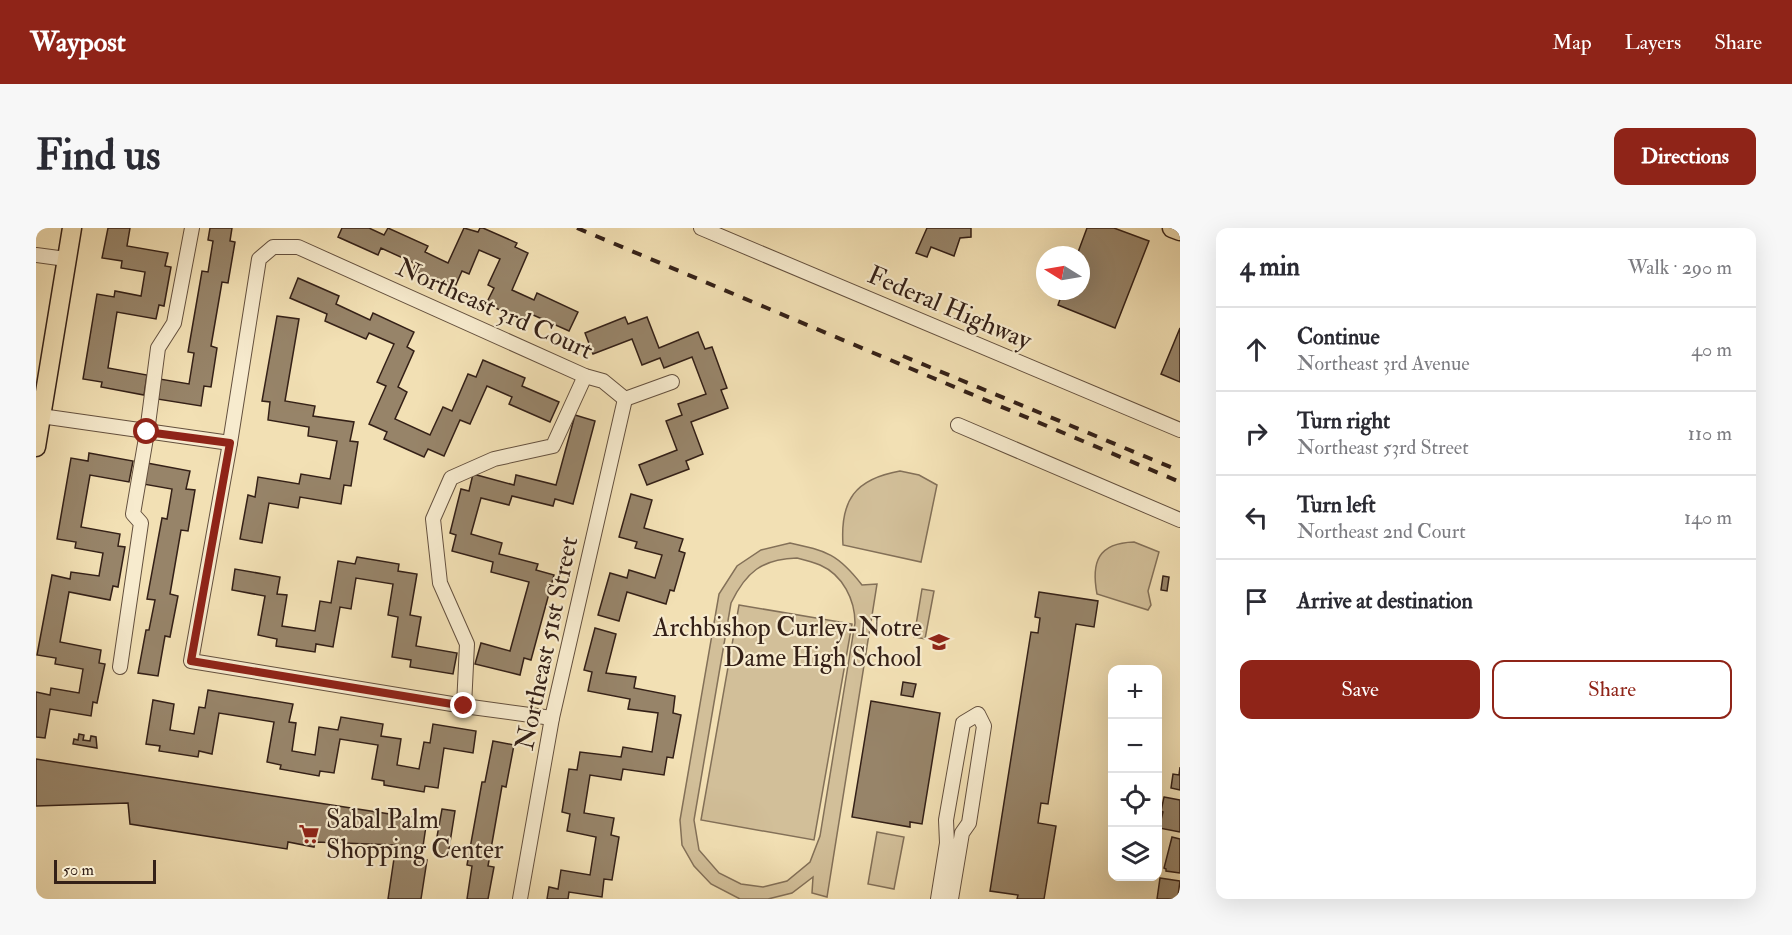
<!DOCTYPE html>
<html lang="en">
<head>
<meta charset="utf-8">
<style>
	:root { --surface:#fff; --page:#f7f7f7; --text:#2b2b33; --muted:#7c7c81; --line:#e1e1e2; --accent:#8f2418 }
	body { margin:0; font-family:"IM FELL Double Pica",serif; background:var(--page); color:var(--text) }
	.controls { position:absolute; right:18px; bottom:18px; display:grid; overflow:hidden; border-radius:12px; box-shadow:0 6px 24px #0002 }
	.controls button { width:54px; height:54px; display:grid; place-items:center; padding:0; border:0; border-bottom:2px solid var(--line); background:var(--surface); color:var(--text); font:30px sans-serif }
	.compass { position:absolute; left:1000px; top:18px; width:54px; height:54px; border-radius:50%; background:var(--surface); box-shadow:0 6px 24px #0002; rotate:281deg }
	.scale { position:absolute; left:18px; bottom:15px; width:102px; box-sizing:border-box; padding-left:6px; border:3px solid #342017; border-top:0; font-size:16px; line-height:21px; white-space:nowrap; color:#342017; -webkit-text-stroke:4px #f7ebce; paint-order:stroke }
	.stop { position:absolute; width:18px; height:18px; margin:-14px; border:4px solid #8f2418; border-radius:50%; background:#fff }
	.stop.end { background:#8f2418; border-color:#fff; box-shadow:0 2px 6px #0008 }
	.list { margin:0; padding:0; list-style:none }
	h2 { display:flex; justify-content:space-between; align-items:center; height:78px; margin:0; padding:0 24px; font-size:26px }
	h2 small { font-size:20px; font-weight:400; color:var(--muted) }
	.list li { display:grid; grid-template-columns:39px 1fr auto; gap:18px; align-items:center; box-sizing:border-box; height:84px; padding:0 24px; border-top:2px solid var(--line) }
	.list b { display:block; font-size:22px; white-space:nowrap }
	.list p { margin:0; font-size:20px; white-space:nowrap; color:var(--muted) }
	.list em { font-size:20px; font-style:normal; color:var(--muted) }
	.actions { display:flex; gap:12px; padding:18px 24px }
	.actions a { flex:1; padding:14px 0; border:2px solid var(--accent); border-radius:12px; text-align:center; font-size:21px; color:var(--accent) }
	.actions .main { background:var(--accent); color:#fff }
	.icon { flex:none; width:33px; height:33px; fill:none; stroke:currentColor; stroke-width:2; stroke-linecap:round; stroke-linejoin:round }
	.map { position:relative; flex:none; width:1144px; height:671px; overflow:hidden; border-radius:12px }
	header { display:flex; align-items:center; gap:36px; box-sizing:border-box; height:84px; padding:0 30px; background:var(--accent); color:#fff }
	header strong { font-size:28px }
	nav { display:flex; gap:33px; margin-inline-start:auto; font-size:21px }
	.intro { display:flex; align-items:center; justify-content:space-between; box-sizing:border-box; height:144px; padding:0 36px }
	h1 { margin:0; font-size:42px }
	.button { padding:15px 27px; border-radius:12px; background:var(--accent); color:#fff; font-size:21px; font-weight:700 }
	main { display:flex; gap:36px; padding:0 36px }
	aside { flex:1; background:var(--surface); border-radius:12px; box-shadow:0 6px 24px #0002 }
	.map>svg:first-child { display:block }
	.green { fill:#d2bf99; stroke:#837058; stroke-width:1.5; fill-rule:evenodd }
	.building { fill:#978469; stroke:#342017; stroke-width:1.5 }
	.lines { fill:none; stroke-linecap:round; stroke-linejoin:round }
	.minor-casing { stroke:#64503e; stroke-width:16 }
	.major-casing { stroke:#342017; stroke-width:21 }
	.minor { stroke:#f7ebce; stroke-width:14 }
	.major { stroke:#f2e0b4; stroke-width:18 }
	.rail { stroke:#342017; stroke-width:4; stroke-dasharray:10 10; stroke-linecap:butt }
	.route { stroke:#8f2418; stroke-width:8 }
	.labels { text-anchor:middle; stroke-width:4.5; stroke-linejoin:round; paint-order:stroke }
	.street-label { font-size:26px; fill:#342017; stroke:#f7ebce }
	.poi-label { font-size:26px; fill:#342017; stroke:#f7ebce; text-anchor:end }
</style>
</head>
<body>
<header>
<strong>Waypost</strong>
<nav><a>Map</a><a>Layers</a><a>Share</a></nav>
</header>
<div class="intro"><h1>Find us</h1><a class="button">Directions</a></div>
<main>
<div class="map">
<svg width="1144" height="671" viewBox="0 0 1144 671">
	<rect width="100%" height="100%" fill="#f2e0b4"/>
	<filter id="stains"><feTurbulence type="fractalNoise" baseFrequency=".00333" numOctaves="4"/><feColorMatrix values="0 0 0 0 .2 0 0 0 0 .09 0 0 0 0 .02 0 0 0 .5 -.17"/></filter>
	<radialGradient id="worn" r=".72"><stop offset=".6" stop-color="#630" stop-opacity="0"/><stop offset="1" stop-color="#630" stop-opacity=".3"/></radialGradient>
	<g class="green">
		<path d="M864,243L883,247L901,257L885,334L807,317C804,272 819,251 864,243Z"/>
		<path d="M1098,314L1123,324L1112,363L1115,377L1112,382L1061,366C1055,334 1062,315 1098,314Z"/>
		<path d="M754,315C791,323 802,326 826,357L841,356L791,669L776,665L777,649L756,665L732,671H704L675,656L658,638L646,617L644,592L683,366L701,338L725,322ZM761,330C769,332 777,334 784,337C807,347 819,372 819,395L784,608L774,634L751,653L727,659L705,656L683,645L663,622L658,592L695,375C710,344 726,331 761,330Z"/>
		<polygon points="886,361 898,363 889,411 878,409"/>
		<polygon points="703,377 816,396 778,612 665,592"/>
		<polygon points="841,604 868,609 858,661 832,656"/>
	</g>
	<g class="building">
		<polygon points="72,0 94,0 91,18 132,25 129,38 135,39 128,78 123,77 120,91 81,84 72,140 111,147 108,167 65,159 66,154 47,151 61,66 78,69 79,63 105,68 109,44 85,40 86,33 66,30"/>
		<polygon points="174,0 196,0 194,13 199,14 192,55 186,54 175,118 181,120 175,159 168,158 165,178 121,171 124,151 153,156 158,125 152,124 166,43 172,44 177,13 172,12"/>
		<polygon points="306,0 333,0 348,7 352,0 392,18 389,24 412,35 428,0 442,4 444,0 447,0 481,15 479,19 492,25 476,62 498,72 501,65 542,84 533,103 495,86 492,94 450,76 458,60 452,57 464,31 443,22 433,46 426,43 418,61 377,42 380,36 345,20 342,27 302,9"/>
		<polygon points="891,0 935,0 935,9 924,10 918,28 895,19 891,29 880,25"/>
		<polygon points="1051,0 1078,0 1113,13 1079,100 1022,77 1027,63 1045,63 1045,27 1041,27"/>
		<polygon points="262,50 303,68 300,76 334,92 337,85 378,104 371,119 378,123 362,159 371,164 359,191 394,207 407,179 416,183 432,146 440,149 447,132 489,150 486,158 523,174 514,194 473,176 476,169 451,158 434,196 424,192 408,228 392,221 388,229 348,211 351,204 333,196 350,158 341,154 358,116 333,105 330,111 289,93 291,86 254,70"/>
		<polygon points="241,88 263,91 249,173 279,178 277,188 318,194 314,213 322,214 315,258 308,257 305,276 264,269 262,280 233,275 226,315 204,311 212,267 219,269 222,249 263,256 265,246 294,251 301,213 272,208 273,199 232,192 234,174 226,173"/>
		<polygon points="589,89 592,96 611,89 623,120 662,104 669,121 676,119 691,160 685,162 692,180 655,194 667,226 650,233 653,241 611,257 603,237 641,222 630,193 646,187 642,176 670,166 656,129 628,140 624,130 606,137 596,111 557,126 549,105"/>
		<polygon points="1144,100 1144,154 1125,146"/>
		<polygon points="539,187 559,193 537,276 519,271 517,278 476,268 473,277 445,270 435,306 466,315 463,326 502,336 500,342 518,347 495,432 488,430 484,447 439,436 445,415 474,423 493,354 455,344 457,334 416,323 420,307 414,305 425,261 433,263 437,246 478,257 480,247 520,257"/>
		<polygon points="53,225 97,233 93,254 54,247 45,299 84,306 82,318 89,319 82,359 77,358 74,372 33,364 24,414 65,422 63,435 69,436 61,475 57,474 55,488 14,481 9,510 0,509 0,464 14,467 15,460 43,465 47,441 19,436 20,430 1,427 16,347 34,351 35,344 63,348 67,325 39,320 40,314 21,311 35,230 52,233"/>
		<polygon points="111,235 154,243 150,261 159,262 152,303 145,302 134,366 142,368 134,409 129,408 122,448 102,445 110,402 113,402 119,372 111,371 126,290 131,291 136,261 107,256"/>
		<polygon points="595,266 616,272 608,300 647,311 643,323 649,325 638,363 634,362 630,376 591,364 583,393 562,387 574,345 591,350 593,342 619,350 626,327 599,320 601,314 583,309"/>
		<polygon points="321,329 363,336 362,343 381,346 374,387 385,389 380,418 421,425 417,446 374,439 375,432 356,429 362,389 352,387 357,356 320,350 315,381 304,379 297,419 280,416 279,424 240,418 241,411 222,407 229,368 196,362 199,341 244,349 241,366 251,367 246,398 279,403 284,373 295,375 302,333 319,336"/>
		<polygon points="1127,348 1133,349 1131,363 1125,362"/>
		<polygon points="1003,364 1062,373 1058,399 1040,396 1012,576 1005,575 1002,595 1020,598 1008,671 981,671 982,667 954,663 995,404 1002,405 1004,390 999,389"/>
		<polygon points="559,400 580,406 570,445 600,449 598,460 639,468 637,485 645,487 637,530 631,529 628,547 587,541 585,552 554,547 548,585 578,590 575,607 583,609 576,652 568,651 566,669 533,664 532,671 511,671 513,659 522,661 525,642 554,647 560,609 531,603 534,586 526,584 533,541 541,542 544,524 585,529 587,519 616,524 622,485 592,481 594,471 552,463 556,444 548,442"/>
		<polygon points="867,454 880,456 877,469 865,467"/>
		<polygon points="172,462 257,476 253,494 260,495 256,523 279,527 283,499 302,502 305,489 347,496 345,508 365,511 361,537 383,541 388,514 394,515 397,496 440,503 437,525 408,520 402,560 389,558 388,564 348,557 348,553 336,551 342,517 304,511 298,545 284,543 283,548 244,541 245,537 231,534 238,494 183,485 176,526 163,523 162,529 123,523 124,518 110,516 117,472 138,476 134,502 158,506 163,479 169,480"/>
		<polygon points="835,473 904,485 886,596 874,594 874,599 816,589"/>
		<polygon points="43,506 48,507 47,512 54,513 55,508 60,509 61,520 37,516 38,511 42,512"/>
		<polygon points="457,513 478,517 470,559 466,558 452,638 458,639 452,671 431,671 436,638 431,637 446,554 449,554"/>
		<polygon points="0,531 386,591 390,598 385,632 391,632 385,671 352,671 360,617 279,614 278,619 252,614 251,621 94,596 92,575 0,578"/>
		<polygon points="1144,539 1144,562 1135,560 1137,546 1143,547"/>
		<polygon points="1128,569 1144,572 1144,604 1123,600 1127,584 1125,583"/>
		<polygon points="406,581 419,583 412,627 398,625"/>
		<polygon points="1136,609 1144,611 1144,645 1130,643 1130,641 1128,640"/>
		<polygon points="1124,650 1144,653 1142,668 1144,668 1143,671 1121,671"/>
	</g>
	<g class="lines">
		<g class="minor-casing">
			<g id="minor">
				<polyline points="665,0 1144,202"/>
				<polyline points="0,27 30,31"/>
				<polyline points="589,171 636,154"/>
				<polyline points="5,188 194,215"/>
				<polyline points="922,197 1144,292"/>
				<polyline points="84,439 105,295 97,286 111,204 122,120 138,95 156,0"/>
				<polyline points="428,478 431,416 404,355 397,291 415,250 458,231 517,218 549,148"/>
				<polyline points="516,490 428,478 155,433 194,215 223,31 237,19 262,19 549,148 567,153 589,171"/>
				<polyline points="484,671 516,490 589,171"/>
				<polyline points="902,671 911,615 910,592 927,495 942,486 948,498 933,595 926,605 915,671"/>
			</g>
		</g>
		<g class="major-casing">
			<g id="major">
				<polyline points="1136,0 1144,3"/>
				<polyline points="0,219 36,0"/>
			</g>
		</g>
		<use href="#minor" class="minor"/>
		<use href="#major" class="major"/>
		<g class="rail">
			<polyline points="541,0 1144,254"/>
			<polyline points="867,128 1144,243"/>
		</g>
	</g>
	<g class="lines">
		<polyline class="route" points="111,204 194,215 155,433 428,478"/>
	</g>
	<defs>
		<g id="school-bare" transform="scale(1.62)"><path d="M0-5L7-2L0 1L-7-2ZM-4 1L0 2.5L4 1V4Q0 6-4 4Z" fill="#8f2418" stroke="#f7ebce" stroke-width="2.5" paint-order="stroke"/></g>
		<g id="supermarket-bare" transform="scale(1.62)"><path d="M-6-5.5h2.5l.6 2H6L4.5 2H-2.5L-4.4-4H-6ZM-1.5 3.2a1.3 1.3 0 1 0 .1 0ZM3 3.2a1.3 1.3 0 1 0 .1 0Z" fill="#8f2418" stroke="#f7ebce" stroke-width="2.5" paint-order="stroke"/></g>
	</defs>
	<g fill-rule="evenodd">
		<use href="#school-bare" x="903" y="414"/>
		<use href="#supermarket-bare" x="273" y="606"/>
	</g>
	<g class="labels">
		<g class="street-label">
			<text transform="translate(914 79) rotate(23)" y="9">Federal Highway</text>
			<text transform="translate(459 80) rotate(24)" y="9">Northeast 3rd Court</text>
			<text transform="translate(510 415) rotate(-78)" y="9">Northeast 51st Street</text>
		</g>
		<g class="poi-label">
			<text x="886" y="408">Archbishop Curley-Notre<tspan x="886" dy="30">Dame High School</tspan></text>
			<text x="290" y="600" text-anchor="start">Sabal Palm<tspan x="290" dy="30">Shopping Center</tspan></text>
		</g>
	</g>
	<rect width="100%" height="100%" filter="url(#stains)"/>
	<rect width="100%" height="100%" fill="url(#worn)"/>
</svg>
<div class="controls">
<button>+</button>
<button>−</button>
<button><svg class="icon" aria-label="locate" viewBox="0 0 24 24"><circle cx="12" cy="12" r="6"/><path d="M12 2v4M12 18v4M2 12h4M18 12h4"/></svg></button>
<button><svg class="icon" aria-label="layers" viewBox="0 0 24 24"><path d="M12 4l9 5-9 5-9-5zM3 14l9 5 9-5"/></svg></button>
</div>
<svg class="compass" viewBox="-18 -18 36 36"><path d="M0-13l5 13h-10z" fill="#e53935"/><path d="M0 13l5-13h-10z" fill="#7c7c81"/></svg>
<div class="scale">50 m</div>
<div class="stop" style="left:111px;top:204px"></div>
<div class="stop end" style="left:428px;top:478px"></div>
</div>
<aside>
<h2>4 min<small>Walk · 290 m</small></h2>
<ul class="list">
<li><svg class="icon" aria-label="ahead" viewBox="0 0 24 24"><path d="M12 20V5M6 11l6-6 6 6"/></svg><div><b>Continue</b><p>Northeast 3rd Avenue</p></div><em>40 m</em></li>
<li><svg class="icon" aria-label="right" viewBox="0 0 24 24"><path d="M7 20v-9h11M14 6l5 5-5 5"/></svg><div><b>Turn right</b><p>Northeast 53rd Street</p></div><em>110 m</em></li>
<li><svg class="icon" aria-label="left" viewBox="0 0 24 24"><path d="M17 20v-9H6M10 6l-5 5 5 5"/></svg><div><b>Turn left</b><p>Northeast 2nd Court</p></div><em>140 m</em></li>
<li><svg class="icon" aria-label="arrive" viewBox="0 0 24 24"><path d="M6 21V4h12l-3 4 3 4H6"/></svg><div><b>Arrive at destination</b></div></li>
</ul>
<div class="actions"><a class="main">Save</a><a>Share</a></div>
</aside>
</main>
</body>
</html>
